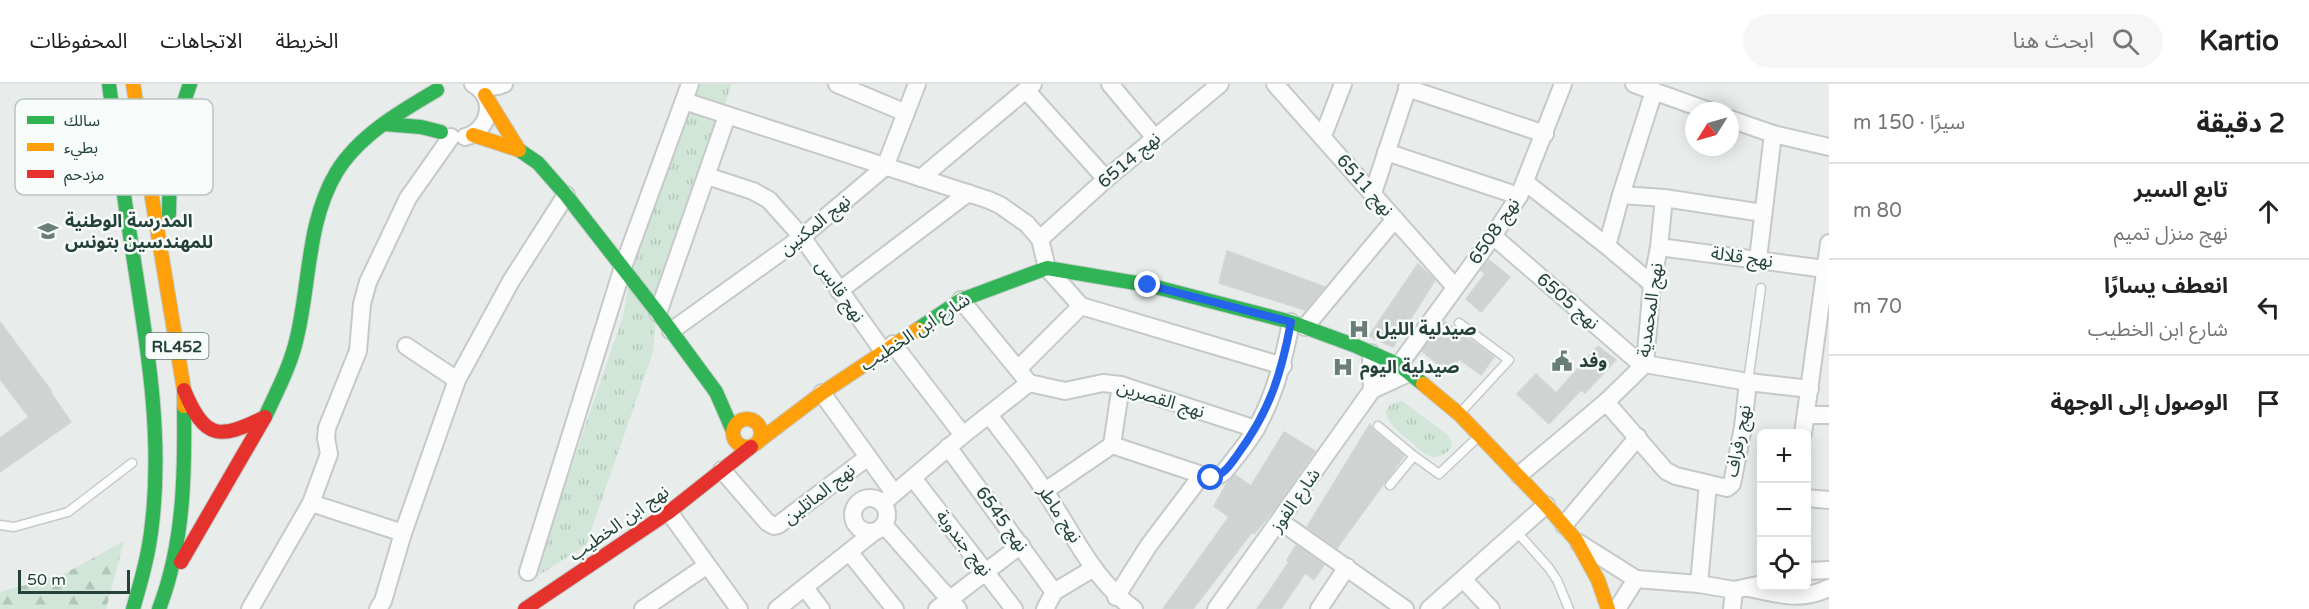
<!DOCTYPE html>
<html lang="ar">
<head>
<meta charset="utf-8">
<style>
	:root { --surface:#fff; --page:#f6f6f6; --text:#222; --muted:#767676; --line:#e0e0e0 }
	body { margin:0; font-family:"Varela Round","Noto Sans Arabic",sans-serif; background:var(--page); color:var(--text); direction:rtl }
	.controls { position:absolute; right:18px; bottom:18px; display:grid; overflow:hidden; border-radius:9px; box-shadow:0 3px 15px #0003 }
	.controls button { width:54px; height:54px; display:grid; place-items:center; padding:0; border:0; border-bottom:2px solid var(--line); background:var(--surface); color:var(--text); font:30px sans-serif }
	.compass { position:absolute; left:1685px; top:18px; width:54px; height:54px; border-radius:50%; background:var(--surface); box-shadow:0 3px 15px #0003; rotate:233deg }
	.scale { position:absolute; left:18px; bottom:15px; width:112px; box-sizing:border-box; padding-left:6px; border:3px solid #24423a; border-top:0; font-size:16px; line-height:21px; white-space:nowrap; color:#24423a; -webkit-text-stroke:4px #f7fbf9; paint-order:stroke }
	.stop { position:absolute; width:18px; height:18px; margin:-14px; border:4px solid #2563eb; border-radius:50%; background:#fff }
	.stop.end { background:#2563eb; border-color:#fff; box-shadow:0 2px 6px #0008 }
	.list { margin:0; padding:0; list-style:none }
	h2 { display:flex; justify-content:space-between; align-items:center; height:78px; margin:0; padding:0 24px; font-size:26px }
	h2 small { font-size:20px; font-weight:400; color:var(--muted) }
	.list li { display:grid; grid-template-columns:39px 1fr auto; gap:18px; align-items:center; box-sizing:border-box; height:96px; padding:0 24px; border-top:2px solid var(--line) }
	.list b { display:block; font-size:22px; white-space:nowrap }
	.list p { margin:0; font-size:20px; white-space:nowrap; color:var(--muted) }
	.list em { font-size:20px; font-style:normal; color:var(--muted) }
	.icon { flex:none; width:33px; height:33px; fill:none; stroke:currentColor; stroke-width:2; stroke-linecap:round; stroke-linejoin:round }
	.map { position:relative; flex:none; width:1829px; height:525px; overflow:hidden; direction:ltr }
	header { display:flex; align-items:center; gap:36px; box-sizing:border-box; height:84px; padding:0 30px; background:var(--surface); border-bottom:2px solid var(--line) }
	header strong { font-size:28px }
	nav { display:flex; gap:33px; margin-inline-start:auto; font-size:21px }
	.search { width:420px; height:54px; background:var(--page); display:flex; align-items:center; gap:15px; box-sizing:border-box; padding:0 21px; border-radius:33px; color:var(--muted); font-size:22px }
	main { display:flex }
	aside { flex:1; background:var(--surface) }
	.map>svg:first-child { display:block }
	.grass { fill:url(#grass-tufts) }
	.forest { fill:url(#forest-firs) }
	.building { fill:#cfd4d2; stroke:#d1d6d4; stroke-width:1.5 }
	.lines { fill:none; stroke-linecap:round; stroke-linejoin:round }
	.lane-casing { stroke:#c5cac8; stroke-width:11 }
	.street-casing { stroke:#c5cac8; stroke-width:20 }
	.fast-casing { stroke:#c3cbc8; stroke-width:16 }
	.slow-casing { stroke:#c3cbc8; stroke-width:16 }
	.jam-casing { stroke:#c3cbc8; stroke-width:16 }
	.lane { stroke:#fcfcfc; stroke-width:8 }
	.street { stroke:#fcfcfc; stroke-width:16 }
	.fast { stroke:#30b455; stroke-width:14 }
	.slow { stroke:#ff9f0a; stroke-width:14 }
	.jam { stroke:#e5322d; stroke-width:14 }
	.route { stroke:#2563eb; stroke-width:8 }
	.labels { text-anchor:middle; stroke-width:5; stroke-linejoin:round; paint-order:stroke }
	.shield { fill:#f7fbf9; stroke:#637a73; stroke-width:1.5 }
	.shield-label { font-size:16px; font-weight:bold; fill:#24423a }
	.street-label { font-size:18px; fill:#24423a; stroke:#f7fbf9 }
	.poi-label { font-size:18px; font-weight:bold; fill:#24423a; stroke:#f7fbf9; text-anchor:start }
	.key { fill:#f7fbf9; stroke:#b8c4c0; stroke-width:1.5 }
	.key-label { font-size:16px; fill:#24423a }
</style>
</head>
<body>
<header>
<strong>Kartio</strong>
<div class="search"><svg class="icon" aria-label="search" viewBox="0 0 24 24"><circle cx="10" cy="10" r="6"/><path d="M15 15l6 6"/></svg>ابحث هنا</div>
<nav><a>الخريطة</a><a>الاتجاهات</a><a>المحفوظات</a></nav>
</header>
<main>
<aside>
<h2>2 دقيقة<small>سيرًا · 150 m</small></h2>
<ul class="list">
<li><svg class="icon" aria-label="ahead" viewBox="0 0 24 24"><path d="M12 20V5M6 11l6-6 6 6"/></svg><div><b>تابع السير</b><p>نهج منزل تميم</p></div><em>80 m</em></li>
<li><svg class="icon" aria-label="left" viewBox="0 0 24 24"><path d="M17 20v-9H6M10 6l-5 5 5 5"/></svg><div><b>انعطف يسارًا</b><p>شارع ابن الخطيب</p></div><em>70 m</em></li>
<li><svg class="icon" aria-label="arrive" viewBox="0 0 24 24"><path d="M6 21V4h12l-3 4 3 4H6"/></svg><div><b>الوصول إلى الوجهة</b></div></li>
</ul>
</aside>
<div class="map">
<svg width="1829" height="525" viewBox="0 0 1829 525">
	<defs>
		<pattern id="grass-tufts" width="24" height="20" patternUnits="userSpaceOnUse" patternTransform="scale(1.5)"><rect width="24" height="20" fill="#d1e6d8"/><path d="M3 7l-1-3M5 7V3M7 7l1-3M15 17l-1-3M17 17v-4M19 17l1-3" fill="none" stroke="#b3c6ba"/></pattern>
		<pattern id="forest-firs" width="22" height="20" patternUnits="userSpaceOnUse" patternTransform="scale(1.5)"><rect width="22" height="20" fill="#d1e6d8"/><path d="M5 1l3.5 6h-7zM16 11l3.5 6h-7z" fill="#b3c6ba"/></pattern>
	</defs>
	<rect width="100%" height="100%" fill="#e8edeb"/>
	<g class="grass">
		<polygon points="696,0 732,0 658,212 653,268 586,461 533,495 623,232 633,179"/>
		<path d="M1402,317L1448,351L1452,359L1450,366C1445,369 1439,374 1433,373C1424,371 1416,362 1409,356C1396,346 1369,324 1402,317Z"/>
	</g>
	<polygon class="forest" points="124,457 106,525 0,525 0,508 62,491"/>
	<g class="building">
		<polygon points="1227,167 1325,203 1305,226 1219,199"/>
		<polygon points="1489,176 1510,193 1481,228 1466,215 1485,190 1481,186"/>
		<polygon points="1418,180 1435,196 1393,263 1369,252"/>
		<polygon points="1444,237 1494,273 1481,291 1459,275 1448,289 1422,267"/>
		<polygon points="0,238 52,308 51,309 71,338 0,388 0,354 29,333 0,295"/>
		<polygon points="1598,262 1616,276 1585,309 1581,306 1549,340 1517,310 1536,290 1556,309"/>
		<polygon points="1370,340 1374,347 1404,372 1337,464 1307,443"/>
		<polygon points="1284,348 1315,367 1276,423 1254,450 1252,448 1193,525 1163,525 1229,433 1214,422 1227,399 1235,391 1251,402"/>
		<polygon points="1296,461 1324,481 1314,496 1305,489 1281,525 1257,525 1289,478 1287,476"/>
	</g>
	<g class="lines">
		<g class="lane-casing">
			<g id="lane">
				<polyline points="1459,239 1509,276 1460,329"/>
				<polyline points="1748,298 1761,204"/>
				<polyline points="1378,342 1414,372 1439,390 1477,354"/>
				<polyline points="1390,401 1414,372"/>
				<polyline points="0,441 14,443 68,428 132,379"/>
				<polyline points="1516,447 1549,484 1557,496 1569,525"/>
			</g>
		</g>
		<g class="street-casing">
			<g id="street">
				<polyline points="837,0 906,29"/>
				<polyline points="1110,0 1155,54"/>
				<polyline points="1275,0 1455,203"/>
				<polyline points="1634,0 1709,27"/>
				<polyline points="478,3 498,2 504,0"/>
				<polyline points="1407,4 1545,50"/>
				<polyline points="1026,6 1106,95"/>
				<polyline points="684,17 989,116 1000,121 1027,140 1040,155 1047,184 1081,222 1283,282"/>
				<polyline points="1730,35 1773,50 1829,63"/>
				<polyline points="1323,52 1343,0"/>
				<path d="M465,53C489,47 498,14 473,0"/>
				<polyline points="1386,68 1519,112"/>
				<polyline points="707,92 753,107 769,116 802,153 883,267"/>
				<polyline points="921,94 1033,0"/>
				<polyline points="1525,98 1607,162 1652,200"/>
				<polyline points="1373,109 1409,0"/>
				<polyline points="1621,111 1664,114 1763,129"/>
				<polyline points="1493,152 1643,282"/>
				<polyline points="1040,155 1106,95 1220,0"/>
				<polyline points="1607,162 1621,111 1654,7"/>
				<polyline points="1659,163 1825,185"/>
				<polyline points="1758,175 1773,50"/>
				<polyline points="839,207 968,109"/>
				<polyline points="658,229 727,32"/>
				<polyline points="1305,243 1395,135"/>
				<polyline points="671,247 802,153 885,83 917,0"/>
				<polyline points="893,260 963,351"/>
				<polyline points="406,262 457,296"/>
				<polyline points="1371,269 1372,306"/>
				<polyline points="1645,280 1748,298 1810,305"/>
				<polyline points="1399,281 1493,152 1519,112 1563,0"/>
				<polyline points="1018,285 1081,222"/>
				<polyline points="1029,299 1065,307 1103,299 1121,301 1256,345"/>
				<polyline points="822,309 894,409"/>
				<polyline points="1606,318 1666,387 1676,392 1727,404 1732,400 1743,343 1748,298"/>
				<path d="M989,331C1008,356 1029,382 1046,409C1073,449 1094,497 1134,525"/>
				<polyline points="1806,331 1829,331"/>
				<polyline points="1803,350 1829,159"/>
				<path d="M1112,361L1202,391C1211,394 1216,394 1224,388C1235,374 1248,359 1257,343C1275,310 1284,275 1291,238"/>
				<polyline points="948,363 1054,508"/>
				<polyline points="722,386 767,438 774,442 778,441 868,373"/>
				<polyline points="1519,391 1606,318 1645,280 1652,200 1659,163 1664,114"/>
				<polyline points="913,394 1014,525"/>
				<polyline points="1045,407 1112,361 1121,301"/>
				<circle cx="870" cy="431" r="17"/>
				<polyline points="1806,414 1829,416"/>
				<polyline points="311,419 329,370 326,354 327,344 358,267 362,220 368,198 408,114 451,53"/>
				<polyline points="883,419 963,351 1029,299 961,216"/>
				<polyline points="669,428 739,525"/>
				<polyline points="1280,437 1405,525"/>
				<polyline points="884,441 958,525"/>
				<polyline points="1564,441 1638,353"/>
				<polyline points="1579,459 1636,495 1699,500 1734,506 1762,500"/>
				<polyline points="850,469 895,525"/>
				<polyline points="1806,487 1829,486"/>
				<polyline points="528,488 623,183 690,0"/>
				<polyline points="1463,495 1491,525"/>
				<polyline points="1699,500 1708,400"/>
				<polyline points="805,504 821,525"/>
				<path d="M1748,504C1780,510 1799,518 1829,504"/>
				<polyline points="1116,513 1149,461 1202,391"/>
				<polyline points="250,525 311,419 403,449"/>
				<polyline points="378,525 383,517 403,449 457,296 511,197 566,111"/>
				<polyline points="643,525 706,482"/>
				<polyline points="777,525 874,448"/>
				<polyline points="937,525 1021,461"/>
				<polyline points="1045,525 1054,508 1094,484"/>
				<polyline points="1216,525 1372,306 1409,289"/>
				<polyline points="1319,525 1347,483"/>
				<polyline points="1429,525 1546,421"/>
				<polyline points="1617,525 1636,495"/>
				<polyline points="1732,525 1734,506"/>
			</g>
		</g>
		<g class="fast-casing">
			<g id="fast">
				<path d="M109,0C117,64 126,127 136,190C149,273 162,357 152,440C149,470 141,497 133,525"/>
				<polyline points="384,40 421,43 441,48"/>
				<polyline points="519,66 538,79 566,111 658,229 716,308 733,347"/>
				<path d="M169,130C169,85 174,43 190,0"/>
				<polyline points="918,245 961,216 1047,184 1148,201 1291,238 1356,262 1399,281 1423,300"/>
				<path d="M265,333C277,307 291,281 297,253C310,199 307,138 336,89C358,52 401,27 437,6"/>
				<path d="M159,525C184,460 185,390 184,322"/>
			</g>
		</g>
		<g class="slow-casing">
			<g id="slow">
				<polyline points="133,0 184,306 184,322"/>
				<polyline points="473,51 519,66 485,11"/>
				<polyline points="1423,300 1459,330 1546,421 1576,456 1598,496 1608,525"/>
				<circle cx="747" cy="349" r="14"/>
				<polyline points="760,356 822,309 918,245"/>
			</g>
		</g>
		<g class="jam-casing">
			<g id="jam">
				<path d="M181,478L265,333C219,356 205,356 184,306"/>
				<polyline points="525,525 669,428 751,363"/>
			</g>
		</g>
		<use href="#lane" class="lane"/>
		<use href="#street" class="street"/>
		<use href="#fast" class="fast"/>
		<use href="#slow" class="slow"/>
		<use href="#jam" class="jam"/>
	</g>
	<g class="lines">
		<path class="route" d="M1148,201L1291,238C1281,291 1270,326 1238,370C1230,381 1225,390 1211,394"/>
	</g>
	<defs>
		<g id="university-bare" transform="scale(1.62)"><path d="M0-5L7-2L0 1L-7-2ZM-4 1L0 2.5L4 1V4Q0 6-4 4Z" fill="#697e78" stroke="#f7fbf9" stroke-width="2.5" paint-order="stroke"/></g>
		<g id="hospital-bare" transform="scale(1.62)"><path d="M-5-5h3v3.5h4V-5h3V5h-3V1.5h-4V5h-3Z" fill="#697e78" stroke="#f7fbf9" stroke-width="2.5" paint-order="stroke"/></g>
		<g id="civic-bare" transform="scale(1.62)"><path d="M-.6-6.5H3V-4.5H.6V-3L4-1V1h2V6H-6V1h2V-1L-.6-3ZM-1.2 2.5V6h2.4V2.5Z" fill="#697e78" stroke="#f7fbf9" stroke-width="2.5" paint-order="stroke"/></g>
	</defs>
	<g fill-rule="evenodd">
		<use href="#university-bare" x="48" y="147"/>
		<use href="#hospital-bare" x="1359" y="245"/>
		<use href="#civic-bare" x="1562" y="277"/>
		<use href="#hospital-bare" x="1343" y="283"/>
	</g>
	<g class="labels">
		<rect class="shield" x="145.5" y="249" width="63" height="26" rx="4.5"/>
		<g class="shield-label">
			<text x="177" y="268">RL452</text>
		</g>
		<g class="street-label">
			<text transform="translate(1129 76) rotate(-40)" y="6">نهج 6514</text>
			<text transform="translate(1365 101) rotate(49)" y="6">نهج 6511</text>
			<text transform="translate(815 141) rotate(-39)" y="6">نهج المكنين</text>
			<text transform="translate(1494 147) rotate(-56)" y="6">نهج 6508</text>
			<text transform="translate(1742 173) rotate(8)" y="6">نهج قلالة</text>
			<text transform="translate(840 207) rotate(55)" y="6">نهج قابس</text>
			<text transform="translate(1568 217) rotate(41)" y="6">نهج 6505</text>
			<text transform="translate(1650 226) rotate(-82)" y="6">نهج المحمدية</text>
			<text transform="translate(915 248) rotate(-33)" y="6">شارع ابن الخطيب</text>
			<text transform="translate(1161 315) rotate(17)" y="6">نهج القصرين</text>
			<text transform="translate(1738 357) rotate(-79)" y="6">نهج رفراف</text>
			<text transform="translate(819 410) rotate(-38)" y="6">نهج الماتلين</text>
			<text transform="translate(1295 416) rotate(-55)" y="6">شارع الفوز</text>
			<text transform="translate(1060 430) rotate(57)" y="6">نهج ماطر</text>
			<text transform="translate(1002 435) rotate(54)" y="6">نهج 6545</text>
			<text transform="translate(619 439) rotate(-35)" y="6">نهج ابن الخطيب</text>
			<text transform="translate(964 459) rotate(52)" y="6">نهج جندوبة</text>
		</g>
		<g class="poi-label">
			<text x="65" y="143">المدرسة الوطنية<tspan x="65" dy="21">للمهندسين بتونس</tspan></text>
			<text x="1376" y="251">صيدلية الليل</text>
			<text x="1579" y="283">وفد</text>
			<text x="1360" y="289">صيدلية اليوم</text>
		</g>
	</g>
	<rect x="15" y="15" width="198" height="96" rx="9" class="key"/>
	<rect x="27" y="32" width="27" height="8" fill="#30b455"/>
	<rect x="27" y="59" width="27" height="8" fill="#ff9f0a"/>
	<rect x="27" y="86" width="27" height="8" fill="#e5322d"/>
	<g class="key-label">
		<text x="64" y="42">سالك</text>
		<text x="64" y="69">بطيء</text>
		<text x="64" y="96">مزدحم</text>
	</g>
</svg>
<div class="controls">
<button>+</button>
<button>−</button>
<button><svg class="icon" aria-label="locate" viewBox="0 0 24 24"><circle cx="12" cy="12" r="6"/><path d="M12 2v4M12 18v4M2 12h4M18 12h4"/></svg></button>
</div>
<svg class="compass" viewBox="-18 -18 36 36"><path d="M0-13l5 13h-10z" fill="#e53935"/><path d="M0 13l5-13h-10z" fill="#767676"/></svg>
<div class="scale">50 m</div>
<div class="stop" style="left:1211px;top:394px"></div>
<div class="stop end" style="left:1148px;top:201px"></div>
</div>
</main>
</body>
</html>
